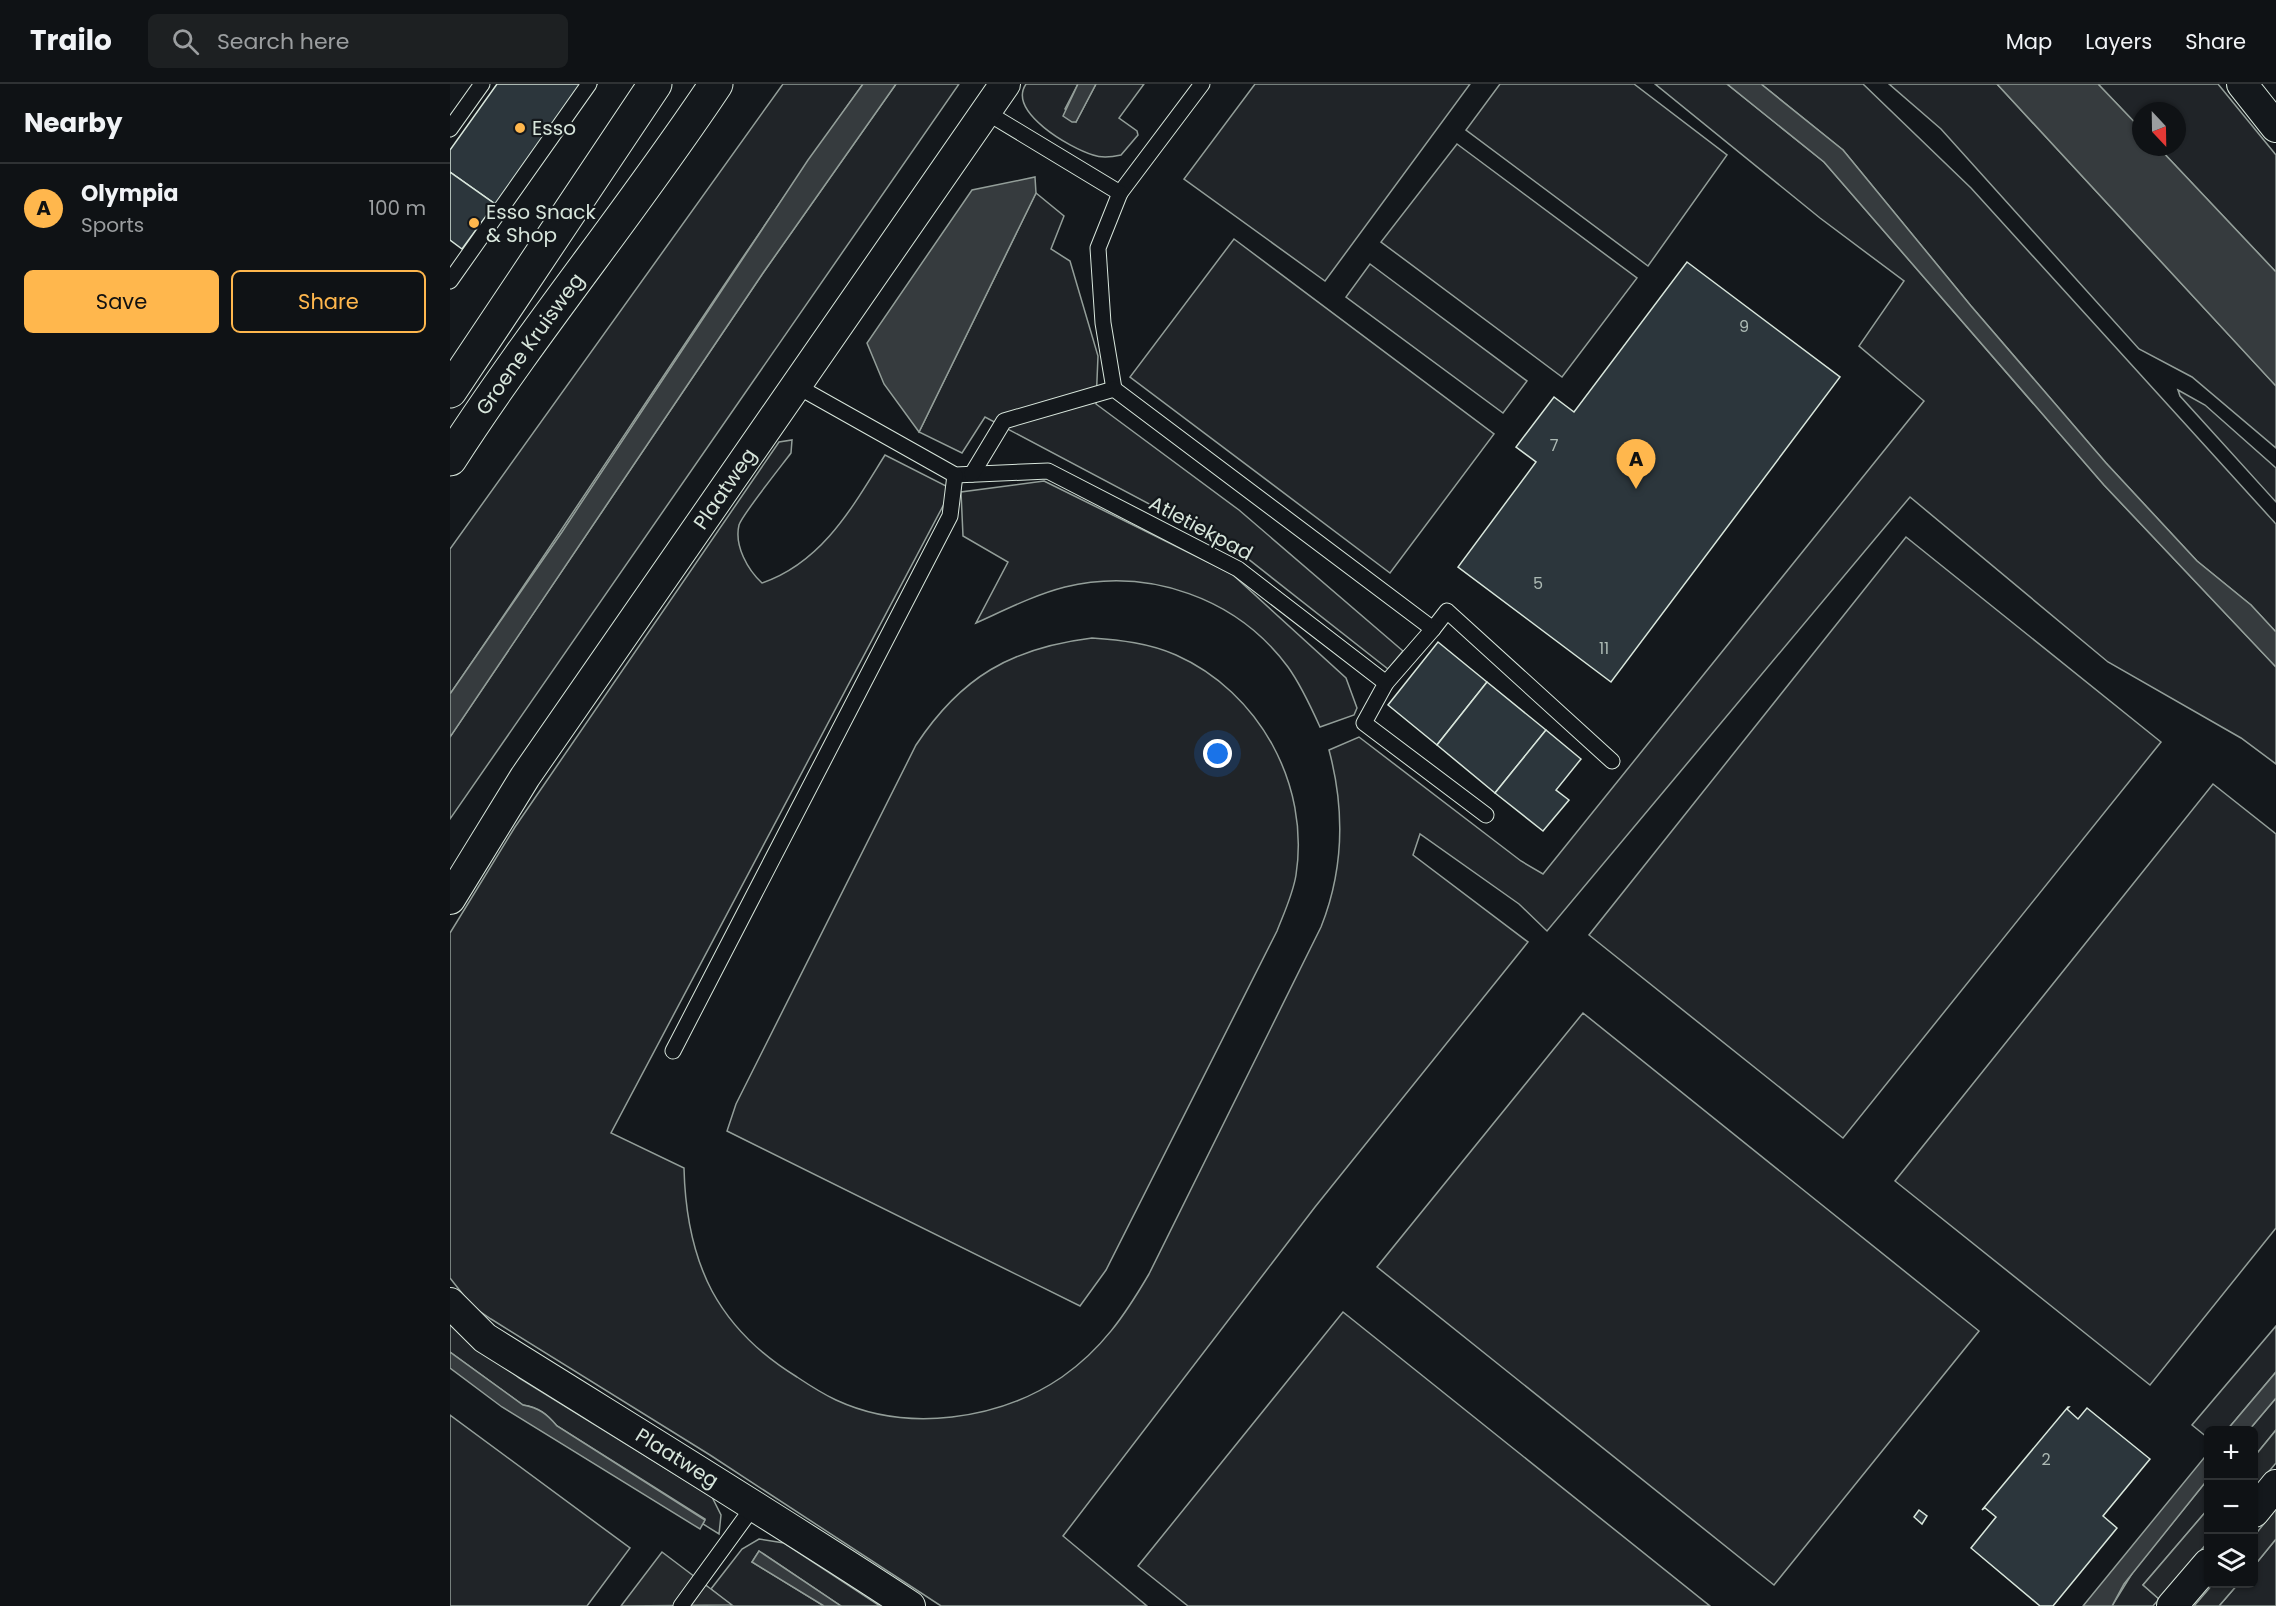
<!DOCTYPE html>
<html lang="en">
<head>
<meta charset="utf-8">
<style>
	:root { --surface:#0f1215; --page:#1d2022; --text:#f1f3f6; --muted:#9b9ea0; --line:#2f3234; --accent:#ffb74d }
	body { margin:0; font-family:Poppins,sans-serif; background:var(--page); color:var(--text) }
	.controls { position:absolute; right:18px; bottom:18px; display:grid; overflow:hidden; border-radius:9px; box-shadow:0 2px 4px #0004 }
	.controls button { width:54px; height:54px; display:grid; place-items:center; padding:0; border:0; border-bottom:2px solid var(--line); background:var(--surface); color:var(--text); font:30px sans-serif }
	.compass { position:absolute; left:1682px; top:18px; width:54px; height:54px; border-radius:50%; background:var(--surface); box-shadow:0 2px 4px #0004; rotate:158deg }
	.you { position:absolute; left:768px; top:670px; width:21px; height:21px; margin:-15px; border:4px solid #fff; border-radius:50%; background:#1a73e8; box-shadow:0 0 0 9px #1a73e833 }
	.badge { display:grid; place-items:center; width:39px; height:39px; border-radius:50%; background:var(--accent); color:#111; font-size:20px; font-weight:700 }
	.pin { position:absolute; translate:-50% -50px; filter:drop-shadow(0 2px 3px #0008) }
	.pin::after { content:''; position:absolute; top:32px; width:21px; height:18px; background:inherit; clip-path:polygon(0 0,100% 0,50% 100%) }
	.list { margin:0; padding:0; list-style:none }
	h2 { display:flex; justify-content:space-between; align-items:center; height:78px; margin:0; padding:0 24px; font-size:26px }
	h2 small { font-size:20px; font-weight:400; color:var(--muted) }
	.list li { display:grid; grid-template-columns:39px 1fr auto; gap:18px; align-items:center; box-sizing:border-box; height:90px; padding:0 24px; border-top:2px solid var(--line) }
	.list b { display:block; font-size:22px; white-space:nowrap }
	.list p { margin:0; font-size:20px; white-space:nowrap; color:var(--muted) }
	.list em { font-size:20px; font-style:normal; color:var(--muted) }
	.actions { display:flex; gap:12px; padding:18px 24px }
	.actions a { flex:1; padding:14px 0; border:2px solid var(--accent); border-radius:9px; text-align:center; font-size:21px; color:var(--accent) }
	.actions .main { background:var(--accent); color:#111 }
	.icon { flex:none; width:33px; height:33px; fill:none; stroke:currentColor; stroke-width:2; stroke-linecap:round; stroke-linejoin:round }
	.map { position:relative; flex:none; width:1826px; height:1522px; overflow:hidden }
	header { display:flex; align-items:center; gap:36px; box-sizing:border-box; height:84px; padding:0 30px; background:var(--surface); border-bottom:2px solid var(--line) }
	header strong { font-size:28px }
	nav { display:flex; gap:33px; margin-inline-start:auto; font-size:21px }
	.search { width:420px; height:54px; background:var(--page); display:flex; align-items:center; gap:15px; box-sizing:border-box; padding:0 21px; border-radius:9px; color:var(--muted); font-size:22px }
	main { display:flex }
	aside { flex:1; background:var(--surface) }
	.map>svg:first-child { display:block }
	.green { fill:#202428; stroke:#939e99; stroke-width:1.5 }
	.parking { fill:#24282b; stroke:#939e99; stroke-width:1.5 }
	.water { fill:#363b3e; stroke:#939e99; stroke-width:1.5 }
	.building { fill:#2c363c; stroke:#d8e6dc; stroke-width:1.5 }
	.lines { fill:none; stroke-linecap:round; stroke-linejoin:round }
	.service-casing { stroke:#d8e6dc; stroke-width:17 }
	.minor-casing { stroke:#d8e6dc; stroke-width:32 }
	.primary-casing { stroke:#d8e6dc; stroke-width:35 }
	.service { stroke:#14181c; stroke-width:15 }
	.minor { stroke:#14181c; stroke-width:30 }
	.primary { stroke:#14181c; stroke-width:33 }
	.poi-dot { fill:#ffb74d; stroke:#14181c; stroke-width:2 }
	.labels { text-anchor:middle; stroke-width:4.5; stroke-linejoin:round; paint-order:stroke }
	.number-label { font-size:16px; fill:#adbab4 }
	.poi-label { font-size:20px; fill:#d8e6dc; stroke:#14181c; text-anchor:start }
	.street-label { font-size:20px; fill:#d8e6dc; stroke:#14181c }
</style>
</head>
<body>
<header>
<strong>Trailo</strong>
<div class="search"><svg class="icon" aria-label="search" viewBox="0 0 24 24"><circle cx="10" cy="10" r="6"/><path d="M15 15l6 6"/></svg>Search here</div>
<nav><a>Map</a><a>Layers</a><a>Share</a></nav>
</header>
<main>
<aside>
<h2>Nearby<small></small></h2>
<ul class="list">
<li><span class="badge">A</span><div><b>Olympia</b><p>Sports</p></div><em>100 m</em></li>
</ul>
<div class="actions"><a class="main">Save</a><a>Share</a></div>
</aside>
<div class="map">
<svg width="1826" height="1522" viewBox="0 0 1826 1522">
	<rect width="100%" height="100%" fill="#14181c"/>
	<g class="green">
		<path d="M333,0H413C270,200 140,408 0,610V465Z"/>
		<polygon points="446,0 509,0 0,735 0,653 313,189"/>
		<path d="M576,0H628L615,25L626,38L646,0H694L669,34L687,47L688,51L671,71C662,73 651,74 643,71C620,64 557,28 576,0Z"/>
		<polygon points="805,0 1020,0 875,197 734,95"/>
		<polygon points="1050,0 1184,0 1277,71 1198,182 1016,46"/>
		<path d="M1205,0H1277L1374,78L1654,401L1826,583V680L1791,654L1658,578L1460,413L1097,847L1069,820L970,750L963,771L1078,858L865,1123L613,1452L697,1522H491L260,1371L41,1235L22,1222L0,1194V849L65,743L329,358L342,356L341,369C332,381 292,431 289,441C284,462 298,486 312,499C373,478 403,422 435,371L502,405L161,1049L234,1084C235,1127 242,1169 262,1207C282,1244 311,1271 347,1293C359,1301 373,1310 386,1316C457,1349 549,1336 612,1293C652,1265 675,1231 699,1190L871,843C894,785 895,726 879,666L909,653L1071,777L1093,790L1474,317L1409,262L1454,197L1370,134Z"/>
		<polygon points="1311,0 1413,0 1521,104 1826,440 1826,548 1801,521 1747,477 1656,379 1521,222 1393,66"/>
		<polygon points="1439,0 1547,0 1826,302 1826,364 1742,293 1689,265 1491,45"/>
		<polygon points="1648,0 1768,0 1826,71 1826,188 1708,63 1727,63 1727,27 1691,27 1691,45"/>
		<polygon points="1007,60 1187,194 1112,293 931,158"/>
		<polygon points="586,109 614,132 601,165 620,177 648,272 646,320 789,426 953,567 938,585 788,467 535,333 512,369 469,348"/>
		<polygon points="784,155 1044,350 940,489 680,293"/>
		<polygon points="920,180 1077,297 1053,329 896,213"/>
		<polygon points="1728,306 1755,321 1826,384 1826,418 1730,312"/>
		<path d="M594,397L782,490L896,594L907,624L904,631L870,643C861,623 851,601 838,583C787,514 699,483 615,503C584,511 555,526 526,539L558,478L513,452L511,408Z"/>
		<polygon points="1456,453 1711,658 1393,1054 1139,851"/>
		<path d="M642,554C670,556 699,559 726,571C809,608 860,700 846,791C843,810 834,829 827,847L656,1186L630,1222L277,1047L286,1020L466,661C511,593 561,564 642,554Z"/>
		<polygon points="1763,700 1826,750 1826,1144 1700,1301 1445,1097"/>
		<polygon points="1133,929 1529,1247 1324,1501 927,1183"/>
		<polygon points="893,1228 1260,1522 738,1522 688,1482"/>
		<path d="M0,1234L17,1252L69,1294L262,1413L271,1431L269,1450L253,1440L255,1435L107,1342C97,1330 89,1323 73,1321L0,1268Z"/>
		<polygon points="1826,1242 1826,1288 1777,1346 1758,1346 1758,1354 1742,1341"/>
		<polygon points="1826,1314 1826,1346 1804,1373 1804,1346 1799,1346"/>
		<polygon points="0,1331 180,1464 137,1522 0,1522"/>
		<polygon points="1758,1395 1758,1425 1693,1501 1709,1515 1703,1522 1662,1522 1683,1488"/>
		<polygon points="309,1455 334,1459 430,1522 391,1522 309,1467 302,1478 374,1522 282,1522 261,1505 292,1465"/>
		<polygon points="1826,1455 1826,1522 1769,1522 1788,1500 1804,1500 1804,1482"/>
	</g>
	<g class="parking">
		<polygon points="1826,1346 1826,1379 1804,1405 1804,1373"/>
		<polygon points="1758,1425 1758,1458 1709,1515 1693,1501"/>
		<polygon points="1826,1425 1826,1455 1804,1482 1804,1452"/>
		<polygon points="212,1468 282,1521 171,1522"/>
		<polygon points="1763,1500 1788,1500 1769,1522 1744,1522"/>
	</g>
	<g class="water">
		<polygon points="413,0 446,0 313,189 0,653 0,610 112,448 358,76"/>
		<polygon points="628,0 646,0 626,38 622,38 613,32"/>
		<polygon points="1277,0 1311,0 1393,66 1521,222 1656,379 1747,477 1801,521 1826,548 1826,583 1654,401 1374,78"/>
		<polygon points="1547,0 1648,0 1691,45 1691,63 1708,63 1826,188 1826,302"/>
		<polygon points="585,93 586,109 469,348 434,300 417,259 522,106"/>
		<path d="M0,1268L73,1321C89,1324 97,1330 107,1342L255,1436L250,1445L52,1323L0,1284Z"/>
		<polygon points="1826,1288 1826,1314 1799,1346 1777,1346"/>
		<polygon points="1758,1369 1758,1395 1674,1500 1662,1522 1633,1522"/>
		<polygon points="309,1467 391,1522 374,1522 302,1478"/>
	</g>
	<g class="building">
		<polygon points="47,0 147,0 50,134 40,127 45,120 0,88 0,66"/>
		<polygon points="0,88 45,120 12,165 0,156"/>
		<polygon points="1237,178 1390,293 1161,598 1008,483 1086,378 1066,363 1104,313 1124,328"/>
		<polygon points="988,558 1037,598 987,661 938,621"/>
		<polygon points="1037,598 1096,646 1045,709 987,661"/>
		<polygon points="1096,646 1131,675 1106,706 1119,716 1093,747 1045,709"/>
		<polygon points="1619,1323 1617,1325 1628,1335 1637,1324 1700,1375 1653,1432 1667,1444 1603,1522 1590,1522 1521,1464 1546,1433 1535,1424 1532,1426 1618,1323"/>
		<polygon points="1469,1426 1477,1432 1472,1440 1464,1433"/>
	</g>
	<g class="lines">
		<g class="service-casing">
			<g id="service">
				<polyline points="536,28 670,109 752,0"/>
				<polyline points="0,45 32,0"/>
				<polyline points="0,197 139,0"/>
				<polyline points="345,301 505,391 598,387 788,485 936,599 914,639 1036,731"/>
				<polyline points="664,305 653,239 648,164 670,109"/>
				<polyline points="522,390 554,337 664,305 983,545 997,527 1162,677"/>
				<polyline points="936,599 983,545"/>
				<polyline points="223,967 500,432 505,391"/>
				<polyline points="231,1522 303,1423"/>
			</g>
		</g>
		<g class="minor-casing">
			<g id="minor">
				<polyline points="1792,0 1826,43"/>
				<path id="s1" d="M0,815L75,693L555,0"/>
				<path id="s2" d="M0,1219L35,1254C177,1343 320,1430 460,1522"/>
				<polyline points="1804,1428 1826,1401"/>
				<polyline points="1722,1522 1758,1480"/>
			</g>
		</g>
		<g class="primary-casing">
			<g id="primary">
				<polyline points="0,307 205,0"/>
				<path id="s3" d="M0,375C83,246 181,128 266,0"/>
			</g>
		</g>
		<use href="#service" class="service"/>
		<use href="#minor" class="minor"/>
		<use href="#primary" class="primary"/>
	</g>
	<g class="poi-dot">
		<circle cx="70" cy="44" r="6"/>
		<circle cx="24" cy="139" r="6"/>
	</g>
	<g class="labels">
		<g class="number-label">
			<text x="1294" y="248">9</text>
			<text x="1104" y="367">7</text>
			<text x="1088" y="505">5</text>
			<text x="1154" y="570">11</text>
			<text x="1596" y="1381">2</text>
		</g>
		<g class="poi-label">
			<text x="82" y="51">Esso</text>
			<text x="36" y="135">Esso Snack<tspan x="36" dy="23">&amp; Shop</tspan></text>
		</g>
		<g class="street-label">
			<text dy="7" stroke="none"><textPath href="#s3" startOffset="140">Groene Kruisweg</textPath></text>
			<text dy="7" stroke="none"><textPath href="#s1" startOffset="494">Plaatweg</textPath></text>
			<text transform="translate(751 444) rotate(28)" y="7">Atletiekpad</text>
			<text dy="7" stroke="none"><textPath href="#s2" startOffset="276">Plaatweg</textPath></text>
		</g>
	</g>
</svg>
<div class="controls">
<button>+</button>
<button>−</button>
<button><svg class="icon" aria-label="layers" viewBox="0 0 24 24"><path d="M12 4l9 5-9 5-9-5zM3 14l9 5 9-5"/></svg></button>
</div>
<svg class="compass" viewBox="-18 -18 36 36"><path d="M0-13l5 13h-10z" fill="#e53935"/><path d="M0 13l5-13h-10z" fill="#9b9ea0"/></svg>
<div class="you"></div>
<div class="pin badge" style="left:1186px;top:405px">A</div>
</div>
</main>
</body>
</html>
